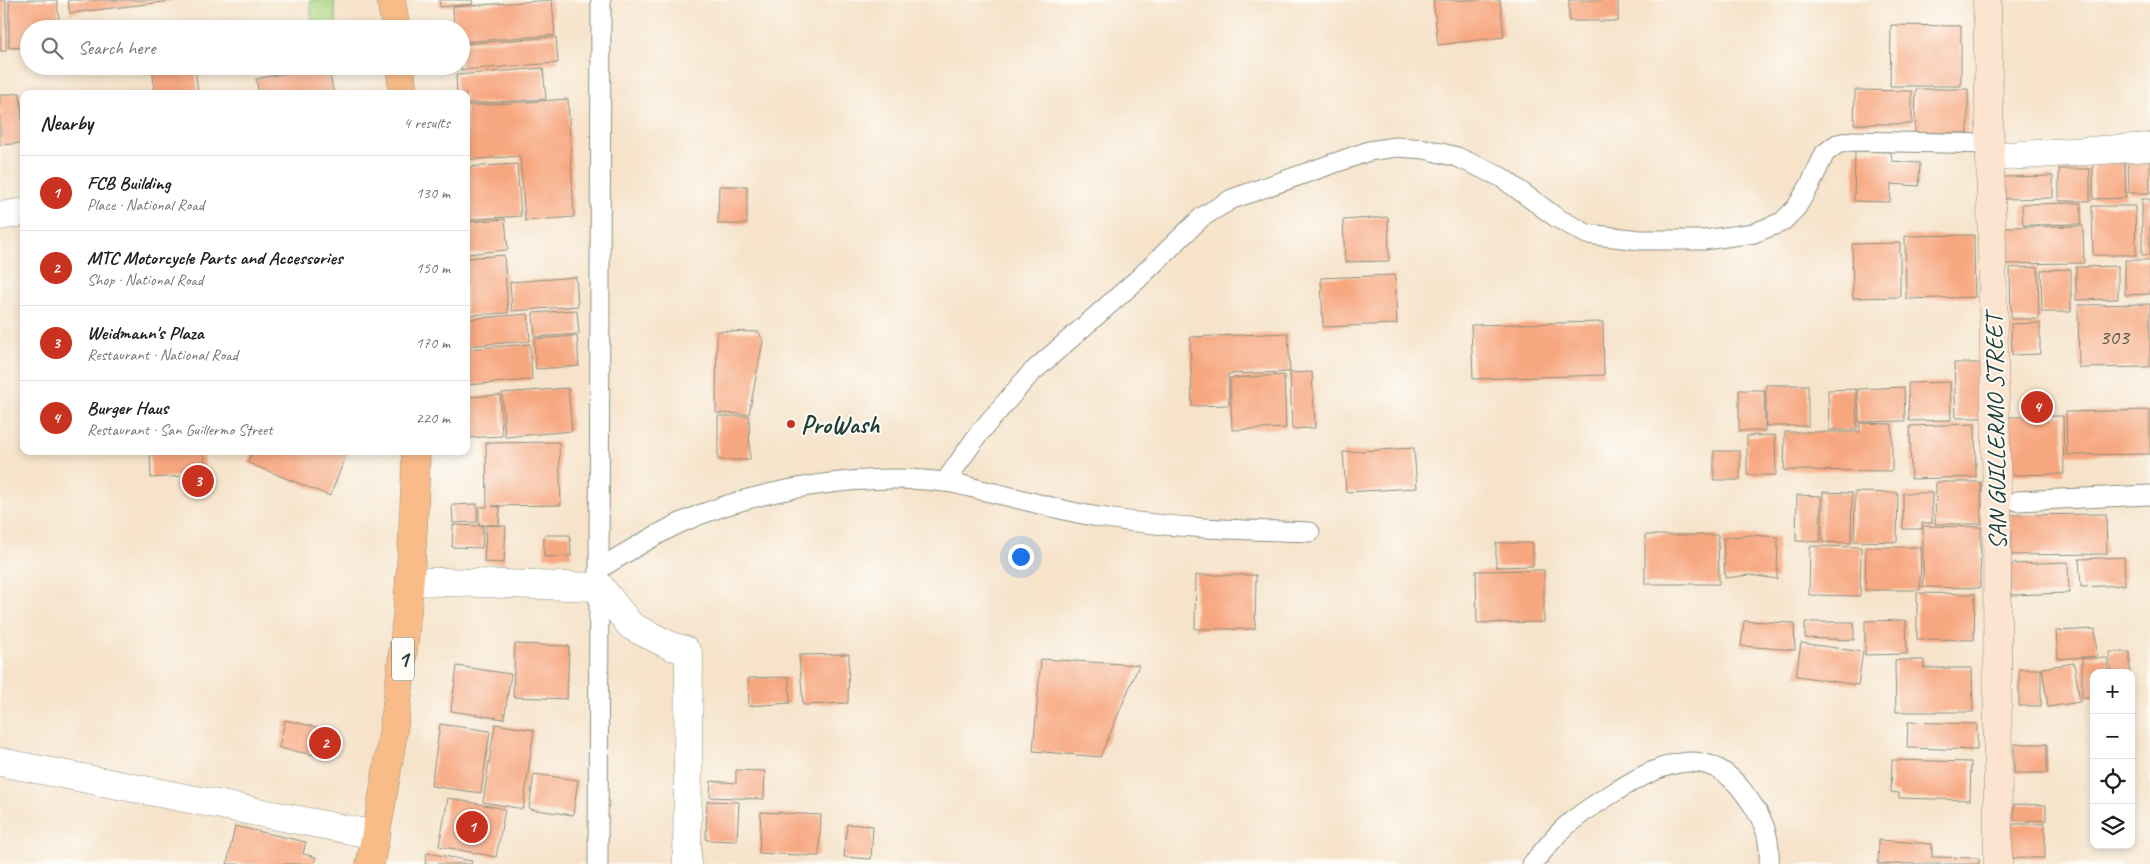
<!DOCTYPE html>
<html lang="en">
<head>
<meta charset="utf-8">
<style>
	:root { --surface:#fff; --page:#f2f2f2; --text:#202124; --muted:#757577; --line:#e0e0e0; --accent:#c8321e }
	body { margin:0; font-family:Caveat,sans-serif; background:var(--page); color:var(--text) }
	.controls { position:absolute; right:15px; bottom:15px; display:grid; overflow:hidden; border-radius:10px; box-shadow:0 2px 8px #0003 }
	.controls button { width:45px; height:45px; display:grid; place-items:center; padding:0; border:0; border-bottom:1px solid var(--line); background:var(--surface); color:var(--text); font:25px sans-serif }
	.you { position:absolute; left:1020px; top:556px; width:18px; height:18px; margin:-12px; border:4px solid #fff; border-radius:50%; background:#1a73e8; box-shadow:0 0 0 8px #1a73e833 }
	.badge { display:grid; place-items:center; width:32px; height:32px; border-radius:50%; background:var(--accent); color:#fff; font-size:16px; font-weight:700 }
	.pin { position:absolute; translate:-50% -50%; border:2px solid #fff; box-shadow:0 1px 5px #0006 }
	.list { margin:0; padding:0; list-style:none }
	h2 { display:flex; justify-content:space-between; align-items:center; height:65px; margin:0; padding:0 20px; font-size:21px }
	h2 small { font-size:16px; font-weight:400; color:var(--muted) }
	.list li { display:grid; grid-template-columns:32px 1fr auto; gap:15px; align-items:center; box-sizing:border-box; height:75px; padding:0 20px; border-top:1px solid var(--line) }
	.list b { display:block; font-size:19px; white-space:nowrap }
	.list p { margin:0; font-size:16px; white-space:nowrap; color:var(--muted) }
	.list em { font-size:16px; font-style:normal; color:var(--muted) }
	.icon { flex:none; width:28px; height:28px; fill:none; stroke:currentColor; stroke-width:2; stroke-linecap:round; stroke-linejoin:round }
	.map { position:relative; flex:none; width:2150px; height:864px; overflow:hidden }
	.search { position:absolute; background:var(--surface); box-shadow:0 2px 8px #0003; left:20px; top:20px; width:450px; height:55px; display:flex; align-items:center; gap:12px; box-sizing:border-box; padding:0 18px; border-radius:28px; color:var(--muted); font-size:19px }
	.panel { position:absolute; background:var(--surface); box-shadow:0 2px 8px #0003; left:20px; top:90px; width:450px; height:365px; border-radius:10px }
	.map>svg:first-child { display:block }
	.green { fill:#aed783; stroke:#668a5c }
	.building { fill:#f7a780 }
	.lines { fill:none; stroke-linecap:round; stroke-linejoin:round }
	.lane-casing { stroke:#8a907f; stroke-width:21 }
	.street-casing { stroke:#8a907f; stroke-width:29 }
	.secondary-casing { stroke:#8a907f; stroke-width:29 }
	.highway-casing { stroke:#8a907f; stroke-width:29 }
	.lane { stroke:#fff; stroke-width:19 }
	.street { stroke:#fff; stroke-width:28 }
	.secondary { stroke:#fde4d0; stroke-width:28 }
	.highway { stroke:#f9bc89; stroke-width:28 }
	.poi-dot { fill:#c8321e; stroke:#fdfcf7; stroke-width:2 }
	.labels { text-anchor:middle; stroke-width:4; stroke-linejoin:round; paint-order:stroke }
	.number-label { font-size:22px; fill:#555847 }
	.shield { fill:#fdfcf7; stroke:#62766e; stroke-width:1 }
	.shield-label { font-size:24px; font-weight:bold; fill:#1f3d34 }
	.poi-label { font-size:25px; font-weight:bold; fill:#1f3d34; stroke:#fdfcf7; text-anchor:start }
	.street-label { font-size:25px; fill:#1f3d34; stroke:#fdfcf7 }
</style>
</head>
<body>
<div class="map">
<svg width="2150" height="864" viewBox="0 0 2150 864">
	<rect width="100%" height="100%" fill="#fdfcf7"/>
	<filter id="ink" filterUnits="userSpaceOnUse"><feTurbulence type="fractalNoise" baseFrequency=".02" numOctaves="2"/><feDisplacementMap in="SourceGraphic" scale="10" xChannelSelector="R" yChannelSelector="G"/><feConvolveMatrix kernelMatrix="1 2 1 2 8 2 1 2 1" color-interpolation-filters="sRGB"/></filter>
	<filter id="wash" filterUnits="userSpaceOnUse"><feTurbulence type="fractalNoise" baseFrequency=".0096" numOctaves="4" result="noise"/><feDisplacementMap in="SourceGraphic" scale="20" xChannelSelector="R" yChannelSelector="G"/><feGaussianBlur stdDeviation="1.12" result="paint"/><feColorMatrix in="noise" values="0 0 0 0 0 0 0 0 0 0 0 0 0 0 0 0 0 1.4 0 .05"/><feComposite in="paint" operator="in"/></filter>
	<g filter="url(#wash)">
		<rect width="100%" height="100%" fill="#f6e3ca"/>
		<polygon class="green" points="310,0 334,0 337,29 312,29"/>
		<g id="blocks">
			<g class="building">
				<rect x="0" y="0" width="6" height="51"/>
				<polygon points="9,0 57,0 60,29 29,29 29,47 9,48"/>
				<polygon points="68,0 172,0 172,1 70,13"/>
				<polygon points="439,0 472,0 473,4 440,7"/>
				<polygon points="552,0 555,35 461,42 461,29 454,29 453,7"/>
				<polygon points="1433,0 1500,0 1504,37 1438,45"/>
				<rect x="1569" y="0" width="49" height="21"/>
				<polygon points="1891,25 1961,26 1961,86 1890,86"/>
				<polygon points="556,37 558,63 461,70 461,44"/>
				<polygon points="152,66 195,66 198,94 155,94"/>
				<polygon points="320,66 328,66 334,94 259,94 256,79"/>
				<polygon points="543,68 546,99 466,104 466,94 457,94 456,75"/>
				<polygon points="1916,89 1968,89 1968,133 1915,133"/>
				<polygon points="1855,90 1912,91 1912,124 1854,124"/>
				<polygon points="20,93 24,143 0,145 0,95"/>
				<polygon points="568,99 574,217 525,221 520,156 466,160 466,106"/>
				<polygon points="1855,151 1891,152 1892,161 1920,163 1919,186 1891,184 1890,202 1854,201"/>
				<polygon points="2128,158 2150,158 2150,193 2129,193"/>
				<polygon points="2093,163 2125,163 2126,198 2093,199"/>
				<polygon points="517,164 521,216 466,220 466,167"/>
				<rect x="2059" y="169" width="31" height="32"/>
				<polygon points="2053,176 2053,198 2005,199 2004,177"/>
				<polygon points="719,186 747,186 747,224 718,224"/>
				<rect x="2142" y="199" width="8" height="56"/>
				<polygon points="2081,203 2081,224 2023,225 2022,204"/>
				<polygon points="2092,206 2135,206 2136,255 2093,255"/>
				<polygon points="1388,217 1389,261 1345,262 1343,220"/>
				<polygon points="505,219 508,250 466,254 466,222"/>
				<polygon points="2083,226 2084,263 2005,264 2005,227"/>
				<polygon points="1974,235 1975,297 1906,299 1905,236"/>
				<polygon points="1900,243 1900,297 1853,298 1852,244"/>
				<polygon points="504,255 508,313 466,315 466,258"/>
				<polygon points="2125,260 2150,260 2150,294 2125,295"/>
				<polygon points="2118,266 2118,299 2076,300 2076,267"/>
				<polygon points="2038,267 2039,319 2011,319 2010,268"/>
				<polygon points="2071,269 2071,312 2042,312 2041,270"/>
				<polygon points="1395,275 1397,324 1323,327 1321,278"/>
				<polygon points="576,277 578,306 512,311 510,282"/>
				<polygon points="2150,304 2150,367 2079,368 2078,305"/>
				<polygon points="577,310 579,334 535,337 533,313"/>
				<polygon points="528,314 530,341 466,346 466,319"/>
				<polygon points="1603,322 1604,375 1473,379 1471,325"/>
				<polygon points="2040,323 2040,354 2012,355 2011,324"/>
				<polygon points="717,331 759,332 763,341 749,414 716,413"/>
				<polygon points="1288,333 1290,372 1228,374 1229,405 1192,406 1190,337"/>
				<polygon points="577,336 579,366 536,369 534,339"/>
				<polygon points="530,344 532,380 466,385 466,349"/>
				<polygon points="1954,363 1983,363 1985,418 1956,418"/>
				<polygon points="1312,372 1315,428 1292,429 1290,373"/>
				<polygon points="1284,375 1286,428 1232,430 1230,378"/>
				<polygon points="1950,382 1951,420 1909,421 1908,383"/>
				<rect x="1766" y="385" width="42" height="41"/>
				<polygon points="1904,387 1905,421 1859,422 1858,389"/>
				<polygon points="568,388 572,431 505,437 502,393"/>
				<polygon points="1856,389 1857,430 1829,430 1828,390"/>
				<polygon points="1739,390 1764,390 1765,431 1739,431"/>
				<polygon points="500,395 502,436 466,438 466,397"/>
				<polygon points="2030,402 2044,402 2044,412 2031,413"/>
				<polygon points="2150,410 2150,454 2067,455 2066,412"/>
				<polygon points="718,416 749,416 750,460 718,460"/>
				<polygon points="2063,416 2064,474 2010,475 2009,417"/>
				<polygon points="1860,423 1892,424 1892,471 1784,470 1785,432 1860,432"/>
				<polygon points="1975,424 1976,477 1911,479 1910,426"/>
				<polygon points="1775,435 1776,475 1747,475 1747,436"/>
				<polygon points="559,442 561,505 492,506 500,507 499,525 479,525 479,507 487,507 486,443"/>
				<polygon points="1414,448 1417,488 1346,492 1343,452"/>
				<polygon points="150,451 204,451 205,475 151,478"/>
				<polygon points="252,451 348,451 330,496 248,463"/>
				<rect x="1714" y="451" width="26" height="29"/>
				<polygon points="1936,482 1981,482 1981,524 1935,524"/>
				<polygon points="1823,492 1852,493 1851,543 1822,542"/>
				<polygon points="1855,492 1898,493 1897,542 1854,541"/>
				<polygon points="1903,493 1932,493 1932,523 1922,523 1922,529 1903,529"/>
				<polygon points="1797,495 1821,496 1820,542 1796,541"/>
				<polygon points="477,504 477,522 453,523 452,505"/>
				<polygon points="2106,514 2107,554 2011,555 2010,515"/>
				<polygon points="453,525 483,526 482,548 452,547"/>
				<polygon points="486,525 506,526 504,563 484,562"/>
				<polygon points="1923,526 1981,527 1980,588 1923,587"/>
				<polygon points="544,535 570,535 571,556 544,557"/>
				<polygon points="1645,535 1718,535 1719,584 1645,584"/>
				<polygon points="1750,535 1778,537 1777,579 1750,575 1725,578 1723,538"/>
				<polygon points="1496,543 1533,543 1533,566 1496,567"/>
				<polygon points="1810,546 1861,547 1860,596 1809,595"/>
				<polygon points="1866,547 1921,547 1920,590 1865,590"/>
				<polygon points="2124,557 2125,585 2081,587 2079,559"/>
				<polygon points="2068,562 2069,593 2012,595 2011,564"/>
				<polygon points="1544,570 1544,622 1477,623 1476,571"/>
				<polygon points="1196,575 1256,575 1255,629 1195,629"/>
				<polygon points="1917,593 1975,594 1974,640 1917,639"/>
				<polygon points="1906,620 1907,654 1865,655 1865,621"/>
				<polygon points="1744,621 1794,623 1795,650 1741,646"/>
				<polygon points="1805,622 1854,622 1854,640 1805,638"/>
				<polygon points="2095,629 2097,656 2058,659 2056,631"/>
				<polygon points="1801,643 1863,652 1858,685 1796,676"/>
				<polygon points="515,644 569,646 567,699 513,697"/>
				<rect x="2110" y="652" width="20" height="21"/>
				<polygon points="849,654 848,703 803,705 799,655"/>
				<polygon points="2082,658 2108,658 2107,673 2094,673 2094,698 2082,698"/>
				<polygon points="1041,659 1139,665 1100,757 1033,751"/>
				<polygon points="1895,660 1924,660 1924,668 1972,668 1973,712 1896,712"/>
				<polygon points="2074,663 2080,702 2048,707 2042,668"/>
				<polygon points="457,666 511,674 504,719 451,711"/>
				<rect x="2019" y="669" width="22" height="37"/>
				<polygon points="789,677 790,703 749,706 748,678"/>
				<polygon points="285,720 334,731 329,758 279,748"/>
				<polygon points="1908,722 1977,724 1977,750 1907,748"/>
				<polygon points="440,724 490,731 481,793 431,786"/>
				<polygon points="495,724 534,730 523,809 483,802"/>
				<rect x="2014" y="744" width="33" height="29"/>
				<polygon points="1892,760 1971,762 1970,800 1899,798 1899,793 1891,792"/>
				<polygon points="736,770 765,771 764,799 710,797 711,781 736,783"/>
				<polygon points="534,774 578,780 573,815 529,809"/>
				<polygon points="448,798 505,809 496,857 439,846"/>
				<polygon points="707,801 739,802 737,841 706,840"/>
				<polygon points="2014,804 2046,805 2046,821 2014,820"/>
				<polygon points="761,812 821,815 819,856 759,853"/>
				<polygon points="847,824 873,826 871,859 844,857"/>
				<polygon points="2012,824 2045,824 2045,858 2011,858"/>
				<polygon points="235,826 306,842 303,854 316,857 314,864 227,864"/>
				<polygon points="1879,840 1932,844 1932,857 1979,858 1979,864 1878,864"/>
				<polygon points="427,853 472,861 471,864 425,864"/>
			</g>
		</g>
	</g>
	<g filter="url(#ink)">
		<use href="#blocks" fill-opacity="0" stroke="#8a907f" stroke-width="1"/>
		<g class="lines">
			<g class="lane-casing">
				<g id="lane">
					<polyline points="945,482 980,432 1030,374 1138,279 1202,217 1232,199 1369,151 1396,147 1425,149 1457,157 1501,177 1557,218 1587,234 1640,240 1704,240 1754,233 1782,222 1796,208 1810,185 1825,153 1837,144 1852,141 1990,144"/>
					<polyline points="2017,501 2150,495"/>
					<path d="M599,569C625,553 651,537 678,524C753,489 862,472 944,482C958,483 972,488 985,491C1023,499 1061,511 1099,517C1169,528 1239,530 1310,532"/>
					<polyline points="598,864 601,0"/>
					<path d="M1532,864C1543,852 1553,838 1565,827C1580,813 1600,801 1618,790C1662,763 1708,742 1745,794C1762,817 1771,834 1769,864"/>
				</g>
			</g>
			<g class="street-casing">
				<g id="street">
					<polyline points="1990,157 2150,147"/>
					<polyline points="0,216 24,212"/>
					<polyline points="410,581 600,587 631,626 671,646 685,650 689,655 687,864"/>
					<polyline points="0,762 376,835"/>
				</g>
			</g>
			<g class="secondary-casing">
				<polyline id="secondary" points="1987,0 1997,502 1998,864"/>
			</g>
			<g class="highway-casing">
				<g id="highway">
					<polyline points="391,0 396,29"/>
					<polyline points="400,66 403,94"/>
					<path d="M370,864C398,728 413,590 416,451"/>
				</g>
			</g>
			<use href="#lane" class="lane"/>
			<use href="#street" class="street"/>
			<use href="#secondary" class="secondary"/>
			<use href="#highway" class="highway"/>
		</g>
	</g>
	<circle class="poi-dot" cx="791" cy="424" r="5"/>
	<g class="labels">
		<g class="number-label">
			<text x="2114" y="344">303</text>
		</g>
		<rect class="shield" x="392" y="637.5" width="22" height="43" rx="4"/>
		<g class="shield-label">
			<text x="403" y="667">1</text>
		</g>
		<g class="poi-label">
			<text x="801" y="433">ProWash</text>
		</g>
		<g class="street-label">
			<text transform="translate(1995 432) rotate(-91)" y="9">SAN GUILLERMO STREET</text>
		</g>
	</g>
</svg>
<div class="controls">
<button>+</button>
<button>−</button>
<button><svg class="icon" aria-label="locate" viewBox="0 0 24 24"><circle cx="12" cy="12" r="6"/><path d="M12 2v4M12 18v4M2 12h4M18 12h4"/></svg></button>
<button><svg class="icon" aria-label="layers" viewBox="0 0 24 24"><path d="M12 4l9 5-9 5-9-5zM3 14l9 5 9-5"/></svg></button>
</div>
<div class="you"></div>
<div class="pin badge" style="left:472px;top:827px">1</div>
<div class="pin badge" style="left:325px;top:743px">2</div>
<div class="pin badge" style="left:198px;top:481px">3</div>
<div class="pin badge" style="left:2037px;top:407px">4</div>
<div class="search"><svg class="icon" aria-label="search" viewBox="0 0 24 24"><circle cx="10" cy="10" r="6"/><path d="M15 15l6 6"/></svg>Search here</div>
<section class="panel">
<h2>Nearby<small>4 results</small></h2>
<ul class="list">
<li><span class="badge">1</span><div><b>FCB Building</b><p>Place · National Road</p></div><em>130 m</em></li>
<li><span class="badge">2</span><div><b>MTC Motorcycle Parts and Accessories</b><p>Shop · National Road</p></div><em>150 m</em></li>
<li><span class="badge">3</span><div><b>Weidmann's Plaza</b><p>Restaurant · National Road</p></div><em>170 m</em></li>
<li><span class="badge">4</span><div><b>Burger Haus</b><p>Restaurant · San Guillermo Street</p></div><em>220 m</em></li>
</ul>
</section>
</div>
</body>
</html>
